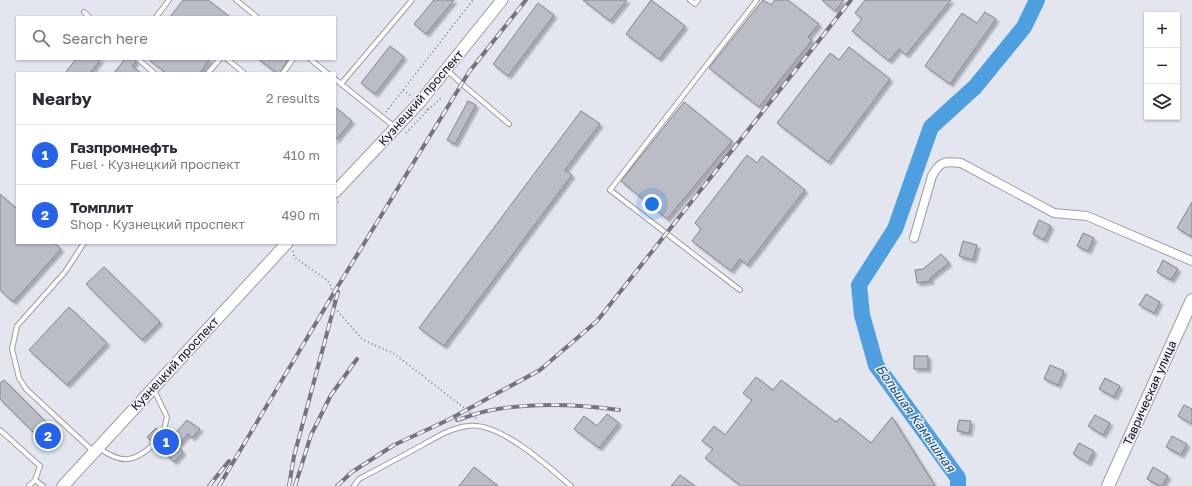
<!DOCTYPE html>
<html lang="en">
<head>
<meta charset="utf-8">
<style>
	:root { --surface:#fff; --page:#f7f7f7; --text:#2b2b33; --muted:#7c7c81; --line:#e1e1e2; --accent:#2563eb }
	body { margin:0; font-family:"Golos Text",sans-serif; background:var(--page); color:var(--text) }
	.controls { position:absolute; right:12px; top:12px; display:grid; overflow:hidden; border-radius:0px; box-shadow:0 1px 3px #0004 }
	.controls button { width:36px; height:36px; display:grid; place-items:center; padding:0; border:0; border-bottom:1px solid var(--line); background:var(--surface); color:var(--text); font:20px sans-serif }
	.you { position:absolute; left:652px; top:204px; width:14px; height:14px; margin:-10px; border:3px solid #fff; border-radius:50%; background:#1a73e8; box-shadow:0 0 0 6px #1a73e833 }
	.badge { display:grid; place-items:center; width:26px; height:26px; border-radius:50%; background:var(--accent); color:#fff; font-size:13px; font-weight:700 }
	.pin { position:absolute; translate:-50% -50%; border:2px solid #fff; box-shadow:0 1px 4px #0006 }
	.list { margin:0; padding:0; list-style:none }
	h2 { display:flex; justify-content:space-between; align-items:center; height:52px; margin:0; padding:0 16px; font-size:17px }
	h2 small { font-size:13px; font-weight:400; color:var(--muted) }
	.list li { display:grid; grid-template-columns:26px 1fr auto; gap:12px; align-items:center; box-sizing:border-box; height:60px; padding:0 16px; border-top:1px solid var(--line) }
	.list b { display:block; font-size:15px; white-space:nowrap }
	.list p { margin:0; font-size:13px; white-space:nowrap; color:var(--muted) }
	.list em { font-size:13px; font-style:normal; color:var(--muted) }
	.icon { flex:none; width:22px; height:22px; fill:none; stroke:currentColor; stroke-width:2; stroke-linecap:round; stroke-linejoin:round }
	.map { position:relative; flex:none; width:1192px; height:486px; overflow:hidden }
	.search { position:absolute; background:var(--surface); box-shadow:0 1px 3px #0004; left:16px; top:16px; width:320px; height:44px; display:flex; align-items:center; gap:10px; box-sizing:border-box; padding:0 14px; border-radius:0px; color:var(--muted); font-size:15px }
	.panel { position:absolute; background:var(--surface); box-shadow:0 1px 3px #0004; left:16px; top:72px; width:320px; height:172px; border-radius:0px }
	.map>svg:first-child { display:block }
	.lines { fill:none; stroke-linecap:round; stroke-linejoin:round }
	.river { stroke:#4e9fdf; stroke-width:16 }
	.building { fill:#bbbdc6; stroke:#82848d; filter:url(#shadow) }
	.lane-casing { stroke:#9c9ea7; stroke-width:6 }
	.street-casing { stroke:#9c9ea7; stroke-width:10 }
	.secondary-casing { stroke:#9c9ea7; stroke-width:13 }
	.primary-casing { stroke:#9c9ea7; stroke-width:14 }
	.path { stroke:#6f7177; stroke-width:1.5; stroke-dasharray:1 3; stroke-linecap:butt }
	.lane { stroke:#fff; stroke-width:4 }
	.street { stroke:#fff; stroke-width:8 }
	.secondary { stroke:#fff; stroke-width:11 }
	.primary { stroke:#fff; stroke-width:12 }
	.rail-casing { stroke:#74757c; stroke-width:4 }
	.rail { stroke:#f1f2fc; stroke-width:2.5; stroke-dasharray:8; stroke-linecap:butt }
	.labels { text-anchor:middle; stroke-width:3; stroke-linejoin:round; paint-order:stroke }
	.street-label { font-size:12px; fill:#0d0e11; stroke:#f1f2fc }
	.water-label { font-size:13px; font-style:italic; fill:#144f7a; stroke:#f1f2fc }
</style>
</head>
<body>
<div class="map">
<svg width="1192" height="486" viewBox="0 0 1192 486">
	<defs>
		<filter id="shadow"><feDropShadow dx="3" dy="3" stdDeviation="1" flood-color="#0004"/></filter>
	</defs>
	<rect width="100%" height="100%" fill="#e3e5ef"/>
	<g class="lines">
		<polyline class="river" points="958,486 958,478 876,365 862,315 859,285 895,229 931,127 975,87 1024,27 1037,0"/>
	</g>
	<g class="building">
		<polygon points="183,0 208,0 230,17 170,17"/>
		<polygon points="434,0 454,0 426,34 414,24"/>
		<polygon points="583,0 627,0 610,21"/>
		<polygon points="651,0 685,26 659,59 626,34"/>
		<polygon points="763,0 771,5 775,0 788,0 819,24 808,37 812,40 759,107 709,68"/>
		<polygon points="822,0 844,0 835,11"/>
		<polygon points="865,0 951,0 906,55 899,49 889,61 852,31 862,19 855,13"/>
		<polygon points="538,3 554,15 508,76 493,64"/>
		<polygon points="985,12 996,19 950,84 925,66 962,13 977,23"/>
		<polygon points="390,46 404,57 375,94 361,83"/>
		<polygon points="849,47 890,79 828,162 777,123 830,53 839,60"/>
		<polygon points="76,59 101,59 90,73 65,73"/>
		<polygon points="125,59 135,59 136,62 132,66 141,73 114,73"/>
		<polygon points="148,59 210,59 200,73 166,73"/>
		<polygon points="258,59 288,59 280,73 277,73"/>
		<polygon points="468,101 476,105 455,144 447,140"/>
		<polygon points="684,102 732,141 667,219 621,181"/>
		<polygon points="335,107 352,121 335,141"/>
		<polygon points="581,111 600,124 565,170 572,175 444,346 419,328"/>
		<polygon points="747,155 757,163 762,156 805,190 747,265 740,259 731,271 692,241 701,229 695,223"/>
		<polygon points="0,194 17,209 17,243 54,243 61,249 13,302 0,290"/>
		<polygon points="1192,202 1192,237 1177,228"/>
		<polygon points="1039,220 1051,226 1044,240 1033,234"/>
		<polygon points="1083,233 1094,238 1088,251 1077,246"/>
		<polygon points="963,241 977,245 973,260 959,256"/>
		<polygon points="941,254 949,263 930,278 931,281 917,283 915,270 923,269"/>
		<polygon points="1163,260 1178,269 1171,280 1157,272"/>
		<polygon points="104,267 160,322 142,340 86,284"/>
		<polygon points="1146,294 1160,302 1154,313 1139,305"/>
		<polygon points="69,307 107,343 67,385 29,350"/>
		<rect x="914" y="356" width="14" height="13"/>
		<polygon points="1050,365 1064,371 1058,385 1044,379"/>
		<polygon points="756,377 773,390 781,380 836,422 840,418 871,443 892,417 935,486 741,486 705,458 713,449 702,441 714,426 725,435 752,400 743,393"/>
		<polygon points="1105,378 1120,386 1114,397 1099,389"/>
		<polygon points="4,380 59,435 47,446 0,399 0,383"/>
		<polygon points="1184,405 1192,409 1192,424 1178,416"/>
		<polygon points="607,414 619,423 599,448 574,429 584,416 597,426"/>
		<polygon points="1095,415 1110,423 1103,435 1088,426"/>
		<polygon points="187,420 200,429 192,438 188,434 177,446 183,452 174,462 157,446 156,441 152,442 147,437 156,428 160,432 161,437 165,436 169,440"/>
		<polygon points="959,420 971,421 969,433 957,431"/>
		<polygon points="1172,436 1187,444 1181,455 1166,447"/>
		<polygon points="1079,443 1094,451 1088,463 1073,454"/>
		<polygon points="474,467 498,486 459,486"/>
		<polygon points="1153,467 1168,476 1162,486 1160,486 1147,479"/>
		<polygon points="680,475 695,486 671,486"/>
	</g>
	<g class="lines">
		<g class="lane-casing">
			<g id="lane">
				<polyline points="236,0 257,17"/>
				<polyline points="690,0 695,4 698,0"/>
				<polyline points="84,12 89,17"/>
				<polyline points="156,17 169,0"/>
				<polyline points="138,59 154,73"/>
				<polyline points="227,59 244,73"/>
				<polyline points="310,59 327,73"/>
				<polyline points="447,70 462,84 509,124"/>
				<polyline points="208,73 220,59"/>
				<polyline points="283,73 293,59"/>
				<polyline points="335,79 396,128"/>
				<polyline points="341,84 412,0"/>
				<polyline points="84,243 65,272 17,326 12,349 19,378 26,389 94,452"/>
				<polyline points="740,290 610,190 757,0"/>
				<polyline points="154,390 167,417 163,434"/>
				<polyline points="0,430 40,466 35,480"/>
				<path d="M99,448C121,464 134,463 154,444"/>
				<polyline points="29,486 35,480 43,486"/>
				<path d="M354,486L359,479C378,469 397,459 415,449C432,440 449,428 468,426C499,421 549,467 571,486"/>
			</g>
		</g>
		<g class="street-casing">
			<path id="street" d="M914,238L932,176C940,161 945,161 961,163L1054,213L1087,216L1192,261"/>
		</g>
		<g class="secondary-casing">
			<g id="secondary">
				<polyline points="335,192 420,102 502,0"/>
				<polyline points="63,486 287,243"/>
			</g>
		</g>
		<g class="primary-casing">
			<polyline id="primary" points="1108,486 1192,300"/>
		</g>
		<g class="path">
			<polyline points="403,90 411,96"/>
			<polyline points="428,110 441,98"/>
			<polyline points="386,112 473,0"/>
			<polyline points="406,133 428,110 427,108"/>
			<polyline points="335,205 339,201"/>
			<polyline points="293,251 294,257 327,280 331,286 334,307 363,340 393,353 467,410 477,419"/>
		</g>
		<use href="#lane" class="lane"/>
		<use href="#street" class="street"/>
		<use href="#secondary" class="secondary"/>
		<use href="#primary" class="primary"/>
		<g class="rail-casing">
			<g id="rail">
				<path d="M457,420C467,417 477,413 487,411C531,402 575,404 619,410"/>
				<polyline points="209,486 229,461"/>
				<polyline points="219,486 335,291 469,72 526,0"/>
				<polyline points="289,486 294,456 338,292"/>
				<polyline points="295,486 311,435 331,395 357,359"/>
				<polyline points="337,486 352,472 394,445 448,420 540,370 597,321 851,0"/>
			</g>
		</g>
		<use href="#rail" class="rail"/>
	</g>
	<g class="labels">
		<g class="street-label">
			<text transform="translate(421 98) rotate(-49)" y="4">Кузнецкий проспект</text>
			<text transform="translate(175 364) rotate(-47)" y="4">Кузнецкий проспект</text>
			<text transform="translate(1150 393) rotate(-66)" y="4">Таврическая улица</text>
		</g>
		<g class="water-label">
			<text transform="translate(916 418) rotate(55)" y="5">Большая Камышная</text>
		</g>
	</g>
</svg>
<div class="controls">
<button>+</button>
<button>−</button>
<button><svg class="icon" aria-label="layers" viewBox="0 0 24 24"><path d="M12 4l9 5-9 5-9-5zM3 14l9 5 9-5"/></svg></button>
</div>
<div class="you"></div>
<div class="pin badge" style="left:166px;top:442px">1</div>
<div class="pin badge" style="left:48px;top:436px">2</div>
<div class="search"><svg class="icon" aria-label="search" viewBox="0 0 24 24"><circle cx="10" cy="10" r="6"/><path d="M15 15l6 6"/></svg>Search here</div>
<section class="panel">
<h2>Nearby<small>2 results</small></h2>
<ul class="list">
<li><span class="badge">1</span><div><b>Газпромнефть</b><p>Fuel · Кузнецкий проспект</p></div><em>410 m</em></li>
<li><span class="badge">2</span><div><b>Томплит</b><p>Shop · Кузнецкий проспект</p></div><em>490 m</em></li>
</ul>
</section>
</div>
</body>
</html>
